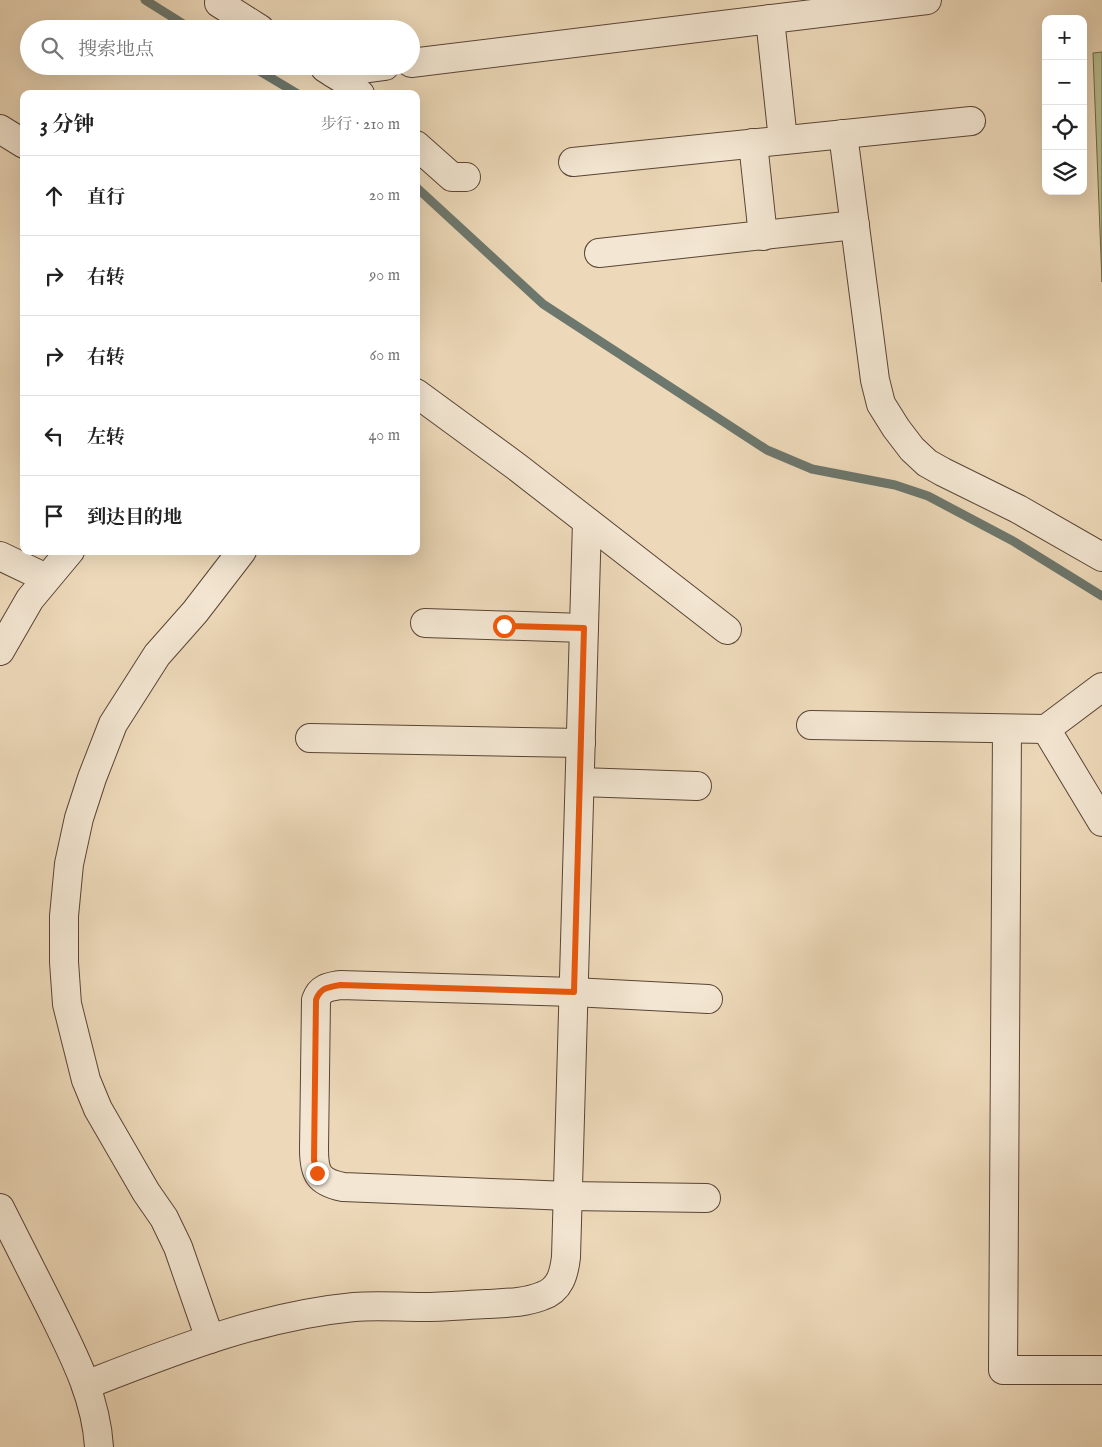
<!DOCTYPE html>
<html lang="zh">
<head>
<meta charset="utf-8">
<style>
	:root { --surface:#fff; --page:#f2f2f2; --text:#222; --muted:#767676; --line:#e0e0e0 }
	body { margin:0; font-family:"IM FELL English","Noto Serif SC",serif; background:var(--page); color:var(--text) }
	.controls { position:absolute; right:15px; top:15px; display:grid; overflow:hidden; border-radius:10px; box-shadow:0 5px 20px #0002 }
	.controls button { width:45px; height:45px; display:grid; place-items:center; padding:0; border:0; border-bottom:1px solid var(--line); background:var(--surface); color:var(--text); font:25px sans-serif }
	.stop { position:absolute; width:15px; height:15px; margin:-11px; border:4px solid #ea580c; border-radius:50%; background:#fff }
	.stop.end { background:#ea580c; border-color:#fff; box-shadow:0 1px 5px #0008 }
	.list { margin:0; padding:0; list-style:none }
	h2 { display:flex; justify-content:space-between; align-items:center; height:65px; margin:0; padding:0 20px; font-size:21px }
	h2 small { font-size:16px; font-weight:400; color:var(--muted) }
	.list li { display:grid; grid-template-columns:32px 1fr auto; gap:15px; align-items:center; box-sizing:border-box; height:80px; padding:0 20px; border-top:1px solid var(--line) }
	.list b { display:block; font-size:19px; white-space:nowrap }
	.list em { font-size:16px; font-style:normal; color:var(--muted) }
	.icon { flex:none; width:28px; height:28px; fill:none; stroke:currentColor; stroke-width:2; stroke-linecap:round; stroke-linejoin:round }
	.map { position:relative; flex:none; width:1102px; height:1447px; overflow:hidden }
	.search { position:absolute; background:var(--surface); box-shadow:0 5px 20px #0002; left:20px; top:20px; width:400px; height:55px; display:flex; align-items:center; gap:12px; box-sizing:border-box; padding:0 18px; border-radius:28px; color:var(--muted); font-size:19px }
	.panel { position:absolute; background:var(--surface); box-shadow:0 5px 20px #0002; left:20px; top:90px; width:400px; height:465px; border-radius:10px }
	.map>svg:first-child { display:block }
	.green { fill:#b8bf8f; stroke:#70694c }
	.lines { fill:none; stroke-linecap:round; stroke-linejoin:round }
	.stream { stroke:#6c776d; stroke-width:9 }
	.minor-casing { stroke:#5a4436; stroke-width:30 }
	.minor { stroke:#f3e6d2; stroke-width:28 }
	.route { stroke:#ea580c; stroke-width:6 }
</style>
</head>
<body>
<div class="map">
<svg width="1102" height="1447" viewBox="0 0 1102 1447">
	<rect width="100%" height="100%" fill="#edd9b9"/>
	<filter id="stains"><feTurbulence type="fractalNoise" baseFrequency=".004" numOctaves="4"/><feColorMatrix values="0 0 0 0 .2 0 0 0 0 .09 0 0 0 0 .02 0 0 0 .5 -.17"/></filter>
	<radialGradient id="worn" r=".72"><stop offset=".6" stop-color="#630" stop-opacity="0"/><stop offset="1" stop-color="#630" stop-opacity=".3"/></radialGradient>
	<polygon class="green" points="1102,52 1102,282 1093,53"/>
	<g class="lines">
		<g class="stream">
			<polyline points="145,0 185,25"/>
			<polyline points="251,66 298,94"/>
			<polyline points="416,187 543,304 767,450 812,469 895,485 928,496 1013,541 1102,596"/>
		</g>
		<g class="minor-casing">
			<g id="minor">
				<polyline points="224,0 219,3 260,29"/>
				<polyline points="770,19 783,140"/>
				<polyline points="411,63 927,0"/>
				<polyline points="325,68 344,80 360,94"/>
				<polyline points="333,73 385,66"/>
				<polyline points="0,129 24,144"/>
				<polyline points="843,134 875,380 881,404 896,428 912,449 927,463 943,472 1018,509 1102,557"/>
				<polyline points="753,143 763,236"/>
				<polyline points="416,145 452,177 466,177"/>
				<polyline points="573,162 971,121"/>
				<polyline points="599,253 855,225"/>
				<polyline points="416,393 517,467 727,630"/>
				<polyline points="0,556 46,578"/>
				<polyline points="425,623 584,628"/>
				<polyline points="0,651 30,599 70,551"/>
				<polyline points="1102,687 1046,729 1102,822"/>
				<polyline points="811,725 1046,729"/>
				<polyline points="1007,729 1003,1370 1102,1370"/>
				<polyline points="310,738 581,743"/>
				<polyline points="580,782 697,786"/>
				<path d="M706,1198L568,1196L343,1187C318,1182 314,1173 314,1149L316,1000C320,988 328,987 340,985L573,992L708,999"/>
				<path d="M0,1208C17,1241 33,1274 50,1307C72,1352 96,1396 99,1447"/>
				<polyline points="210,1339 178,1247 164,1218 146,1192 98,1109 86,1080 67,1004 64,962 64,916 69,864 79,818 92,778 113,724 157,655 195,612 242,551"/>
				<path d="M86,1385C173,1351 260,1316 354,1307C376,1305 400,1307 422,1307C444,1307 465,1305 486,1304C505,1303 525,1303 542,1296C560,1290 564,1274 566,1257L587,522"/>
			</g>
		</g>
		<use href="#minor" class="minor"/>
	</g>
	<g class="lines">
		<path class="route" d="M317,1173L314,1160L316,1000C320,988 328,987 340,985L574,992L584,628L504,626"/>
	</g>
	<rect width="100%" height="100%" filter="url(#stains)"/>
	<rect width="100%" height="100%" fill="url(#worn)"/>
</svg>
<div class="controls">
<button>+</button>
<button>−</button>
<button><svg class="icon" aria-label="locate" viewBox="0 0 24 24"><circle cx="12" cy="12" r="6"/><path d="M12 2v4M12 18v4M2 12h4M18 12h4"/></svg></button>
<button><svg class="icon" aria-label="layers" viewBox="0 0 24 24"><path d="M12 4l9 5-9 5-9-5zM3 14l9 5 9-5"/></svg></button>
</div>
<div class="stop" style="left:504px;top:626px"></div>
<div class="stop end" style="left:317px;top:1173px"></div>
<div class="search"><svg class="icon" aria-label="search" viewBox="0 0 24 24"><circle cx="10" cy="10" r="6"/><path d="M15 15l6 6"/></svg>搜索地点</div>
<section class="panel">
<h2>3 分钟<small>步行 · 210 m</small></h2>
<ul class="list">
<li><svg class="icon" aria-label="ahead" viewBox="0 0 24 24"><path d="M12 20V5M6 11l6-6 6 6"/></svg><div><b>直行</b></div><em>20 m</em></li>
<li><svg class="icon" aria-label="right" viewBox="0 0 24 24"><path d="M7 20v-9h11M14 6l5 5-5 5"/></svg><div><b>右转</b></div><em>90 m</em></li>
<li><svg class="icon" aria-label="right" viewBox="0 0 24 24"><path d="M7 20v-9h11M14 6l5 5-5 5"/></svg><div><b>右转</b></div><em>60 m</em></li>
<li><svg class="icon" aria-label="left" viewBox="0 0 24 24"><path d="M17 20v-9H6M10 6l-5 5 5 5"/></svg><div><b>左转</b></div><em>40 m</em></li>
<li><svg class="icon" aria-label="arrive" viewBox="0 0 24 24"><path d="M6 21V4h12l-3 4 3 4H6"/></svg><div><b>到达目的地</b></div></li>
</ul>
</section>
</div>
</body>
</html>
